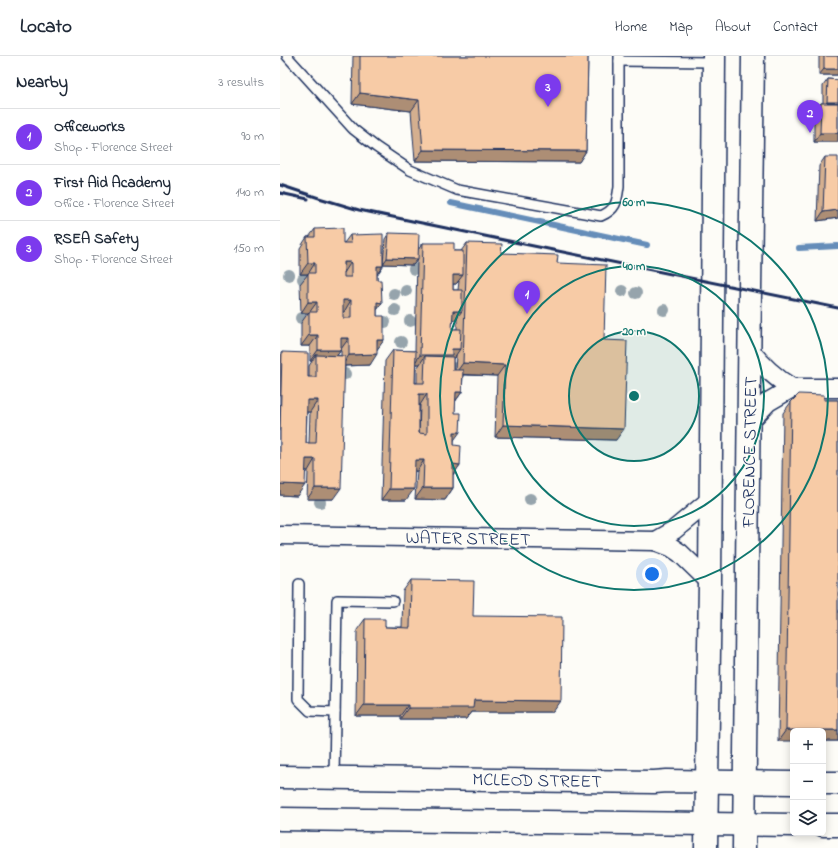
<!DOCTYPE html>
<html lang="en">
<head>
<meta charset="utf-8">
<style>
	:root { --surface:#fff; --page:#f2f2f3; --text:#1f2937; --muted:#747a83; --line:#e0e1e3; --accent:#7c3aed }
	body { margin:0; font-family:"Indie Flower",sans-serif; background:var(--page); color:var(--text) }
	.controls { position:absolute; right:12px; bottom:12px; display:grid; overflow:hidden; border-radius:6px; box-shadow:0 2px 10px #0003 }
	.controls button { width:36px; height:36px; display:grid; place-items:center; padding:0; border:0; border-bottom:1px solid var(--line); background:var(--surface); color:var(--text); font:20px sans-serif }
	.you { position:absolute; left:372px; top:518px; width:14px; height:14px; margin:-10px; border:3px solid #fff; border-radius:50%; background:#1a73e8; box-shadow:0 0 0 6px #1a73e833 }
	.badge { display:grid; place-items:center; width:26px; height:26px; border-radius:50%; background:var(--accent); color:#fff; font-size:13px; font-weight:700 }
	.pin { position:absolute; translate:-50% -33px; filter:drop-shadow(0 1px 2px #0008) }
	.pin::after { content:''; position:absolute; top:21px; width:14px; height:12px; background:inherit; clip-path:polygon(0 0,100% 0,50% 100%) }
	.list { margin:0; padding:0; list-style:none }
	h2 { display:flex; justify-content:space-between; align-items:center; height:52px; margin:0; padding:0 16px; font-size:17px }
	h2 small { font-size:13px; font-weight:400; color:var(--muted) }
	.list li { display:grid; grid-template-columns:26px 1fr auto; gap:12px; align-items:center; box-sizing:border-box; height:56px; padding:0 16px; border-top:1px solid var(--line) }
	.list b { display:block; font-size:15px; white-space:nowrap }
	.list p { margin:0; font-size:13px; white-space:nowrap; color:var(--muted) }
	.list em { font-size:13px; font-style:normal; color:var(--muted) }
	.icon { flex:none; width:22px; height:22px; fill:none; stroke:currentColor; stroke-width:2; stroke-linecap:round; stroke-linejoin:round }
	.map { position:relative; flex:none; width:558px; height:792px; overflow:hidden }
	header { display:flex; align-items:center; gap:24px; box-sizing:border-box; height:56px; padding:0 20px; background:var(--surface); border-bottom:1px solid var(--line) }
	header strong { font-size:19px }
	nav { display:flex; gap:22px; margin-inline-start:auto; font-size:14px }
	main { display:flex }
	aside { flex:1; background:var(--surface) }
	.map>svg:first-child { display:block }
	.lines { fill:none; stroke-linecap:round; stroke-linejoin:round }
	.stream { stroke:#658db9; stroke-width:6 }
	.lane-casing { stroke:#1b2f5e; stroke-width:12 }
	.street-casing { stroke:#1b2f5e; stroke-width:21 }
	.secondary-casing { stroke:#1b2f5e; stroke-width:25 }
	.primary-casing { stroke:#1b2f5e; stroke-width:25 }
	.lane { stroke:#fdfcf7; stroke-width:9 }
	.street { stroke:#fdfcf7; stroke-width:18 }
	.secondary { stroke:#fdfcf7; stroke-width:22 }
	.primary { stroke:#fdfcf7; stroke-width:22 }
	.rail { stroke:#1b2f5e; stroke-width:3 }
	.tree { fill:#96a4ac }
	.wall { fill:#d4af8f; stroke:#1b2f5e; fill-rule:evenodd }
	.shaded-wall { fill:#ad8e74; stroke:#1b2f5e }
	.building { fill:#f7cba6; stroke:#1b2f5e; fill-rule:evenodd }
	.ring { fill:none; stroke:#0f766e; stroke-width:2 }
	.labels { text-anchor:middle; stroke-width:3; stroke-linejoin:round; paint-order:stroke }
	.street-label { font-size:18px; fill:#1b2f5e; stroke:#fdfcf7 }
	.centre { fill:#0f766e; stroke:#fdfcf7; stroke-width:2 }
	.ring-label { font-size:12px; text-anchor:middle; font-weight:bold; fill:#0f766e; stroke:#fdfcf7; stroke-width:3; stroke-linejoin:round; paint-order:stroke }
</style>
</head>
<body>
<header>
<strong>Locato</strong>
<nav><a>Home</a><a>Map</a><a>About</a><a>Contact</a></nav>
</header>
<main>
<aside>
<h2>Nearby<small>3 results</small></h2>
<ul class="list">
<li><span class="badge">1</span><div><b>Officeworks</b><p>Shop · Florence Street</p></div><em>90 m</em></li>
<li><span class="badge">2</span><div><b>First Aid Academy</b><p>Office · Florence Street</p></div><em>140 m</em></li>
<li><span class="badge">3</span><div><b>RSEA Safety</b><p>Shop · Florence Street</p></div><em>150 m</em></li>
</ul>
</aside>
<div class="map">
<svg width="558" height="792" viewBox="0 0 558 792">
	<rect width="100%" height="100%" fill="#fdfcf7"/>
	<filter id="ink" filterUnits="userSpaceOnUse"><feTurbulence type="fractalNoise" baseFrequency=".025" numOctaves="2"/><feDisplacementMap in="SourceGraphic" scale="8" xChannelSelector="R" yChannelSelector="G"/><feConvolveMatrix kernelMatrix="1 2 1 2 8 2 1 2 1" color-interpolation-filters="sRGB"/></filter>
	<g filter="url(#ink)">
		<g class="lines">
			<g class="stream">
				<polyline points="171,147 367,189"/>
				<polyline points="519,192 558,190"/>
			</g>
			<g class="lane-casing">
				<g id="lane">
					<path d="M7,0L73,73L96,91L130,114L177,134L321,160C337,153 337,145 339,130V0"/>
					<polyline points="339,5 431,6"/>
					<polyline points="19,528 18,643 30,655 55,656"/>
					<polyline points="54,722 57,544 113,545"/>
				</g>
			</g>
			<g class="street-casing">
				<g id="street">
					<path d="M470,294C482,310 494,321 512,332"/>
					<polyline points="469,366 488,346 512,332 558,332"/>
					<polyline points="0,479 375,485 391,491 400,497 430,526"/>
					<polyline points="375,485 394,474 430,444"/>
				</g>
			</g>
			<g class="secondary-casing">
				<g id="secondary">
					<polyline points="0,721 374,726 387,725 513,727"/>
					<polyline points="543,727 558,727"/>
					<polyline points="0,763 513,769"/>
					<polyline points="543,769 558,769"/>
				</g>
			</g>
			<g class="primary-casing">
				<g id="primary">
					<polyline points="426,792 430,526 434,0"/>
					<polyline points="464,792 470,235 473,0"/>
				</g>
			</g>
			<use href="#lane" class="lane"/>
			<use href="#street" class="street"/>
			<use href="#secondary" class="secondary"/>
			<use href="#primary" class="primary"/>
			<g class="rail">
				<polyline points="0,129 39,142 79,154 224,184 558,252"/>
				<polyline points="0,137 28,143"/>
			</g>
		</g>
		<g class="tree">
			<circle cx="134" cy="213" r="6"/>
			<circle cx="9" cy="219" r="6"/>
			<circle cx="23" cy="223" r="6"/>
			<circle cx="126" cy="235" r="6"/>
			<circle cx="342" cy="235" r="6"/>
			<circle cx="356" cy="237" r="6"/>
			<circle cx="114" cy="238" r="6"/>
			<circle cx="115" cy="254" r="6"/>
			<circle cx="384" cy="254" r="6"/>
			<circle cx="21" cy="262" r="6"/>
			<circle cx="130" cy="265" r="6"/>
			<circle cx="105" cy="266" r="6"/>
			<circle cx="121" cy="286" r="6"/>
			<circle cx="173" cy="312" r="6"/>
			<circle cx="65" cy="318" r="6"/>
			<circle cx="250" cy="443" r="6"/>
			<circle cx="40" cy="446" r="6"/>
		</g>
		<g class="wall">
			<polygon points="73,0 308,0 306,95 299,106 135,105 131,55 72,48"/>
			<rect x="539" y="0" width="19" height="19"/>
			<polygon points="548,23 558,24 558,86 534,86 534,56 541,47 543,47 543,30"/>
			<polygon points="545,101 558,162 537,165 539,110"/>
			<path d="M35,173L63,187H64L70,179L103,210L97,219V224L102,247L97,254V260L104,284L97,293L90,309L65,310L53,443H27L28,415H25L17,440L0,439V299L2,296L28,321H29V310L32,305H30V290H21V267L28,257H21L20,228L28,218H20V192L27,181H29ZM61,293V300L57,299L61,294ZM27,356H30L29,387H26Z"/>
			<path d="M109,177L138,194L143,187L174,195H181L187,187L221,197L277,207L324,284L336,384L215,381L217,320L183,319L182,336L175,346L174,389L180,409L173,419V432L165,444L135,443L137,415H135L126,444H101L105,305L113,294L135,295L137,204L133,209L103,208L105,183ZM179,225L178,234H173V228H176ZM177,261V273H172V264H175ZM176,299L175,314H173V302H174ZM135,308H140L137,312V327H135ZM139,349H140L139,377Z"/>
			<polygon points="544,344 558,344 558,685 543,685 543,675 498,685 503,357 511,346"/>
			<polygon points="131,524 193,560 273,656 191,656 186,663 120,663 120,660 76,660 77,574 85,563 105,571 122,571 123,535"/>
		</g>
		<g class="shaded-wall">
			<polygon points="544,13 558,13 558,19 539,19"/>
			<polygon points="80,37 139,44 131,55 72,48"/>
			<polygon points="547,46 558,46 558,53 543,52"/>
			<polygon points="540,77 558,77 558,86 534,86"/>
			<polygon points="143,94 306,95 299,106 135,105"/>
			<polygon points="558,154 558,162 537,165 543,156"/>
			<polygon points="107,202 138,203 133,209 103,208"/>
			<polygon points="64,206 71,206 64,217"/>
			<polygon points="28,207 35,207 28,218 20,218"/>
			<polygon points="97,210 103,210 95,221"/>
			<polygon points="173,219 183,219 176,228 167,228"/>
			<polygon points="63,244 71,244 64,256 55,255"/>
			<polygon points="28,246 37,246 29,257 29,256 28,257 21,257"/>
			<polygon points="97,246 102,247 94,258"/>
			<polygon points="173,255 182,255 175,264 167,263"/>
			<polygon points="29,279 38,279 30,290 21,290"/>
			<polygon points="61,282 69,282 61,293 53,293"/>
			<polygon points="97,284 104,284 96,295"/>
			<polygon points="172,293 180,293 174,302 145,300 140,308 134,308 140,299"/>
			<polygon points="38,294 61,294 53,305 36,299 32,305 30,305"/>
			<polygon points="97,298 90,309 62,310 69,299"/>
			<polygon points="183,307 225,309 217,320 175,318"/>
			<polygon points="176,336 182,336 174,347"/>
			<polygon points="139,338 147,338 140,349 132,349"/>
			<polygon points="27,344 38,344 30,356 20,356"/>
			<polygon points="223,369 344,373 336,384 215,381"/>
			<polygon points="174,376 180,376 172,387"/>
			<polygon points="26,403 35,403 28,415 18,414"/>
			<polygon points="135,404 144,404 137,415 127,415"/>
			<polygon points="173,408 180,409 172,420"/>
			<polygon points="0,428 25,429 17,440 0,439"/>
			<polygon points="35,432 61,432 53,443 27,443"/>
			<polygon points="143,432 173,432 165,444 135,443"/>
			<polygon points="109,433 134,433 126,444 101,444"/>
			<polygon points="194,644 281,645 273,656 191,656 186,663 120,663 128,652"/>
			<polygon points="84,649 128,649 120,660 76,660"/>
			<polygon points="506,674 558,674 558,685 543,685 543,675 513,675 513,685 498,685"/>
		</g>
		<g class="building">
			<polygon points="80,0 308,0 306,95 143,94 139,44 80,37"/>
			<rect x="544" y="0" width="14" height="13"/>
			<polygon points="548,23 558,24 558,46 547,46"/>
			<polygon points="541,47 558,47 558,77 540,77"/>
			<polygon points="545,101 558,101 558,154 543,156"/>
			<path d="M63,172V187H71L70,179L103,178V210H97V224H101L102,247L97,246V260H104V284H97V298L69,299V282H61V294H38V279H29V256H37V246H28V217H35V207H28L27,181H35V173ZM64,206H71V221H64ZM63,244H71V262H63Z"/>
			<polygon points="109,177 139,178 138,203 107,202"/>
			<polygon points="143,187 174,187 174,195 183,195 183,219 173,219 173,234 182,234 182,255 173,255 172,273 181,273 180,293 172,293 172,299 140,299"/>
			<polygon points="187,187 222,188 221,197 278,199 277,207 326,209 324,284 347,285 344,373 223,369 225,309 183,307"/>
			<path d="M113,294L136,295L135,327H144L145,300L173,301V314H183L182,336H176L175,357H181L180,376H174V389L181,390L180,409L173,408V432H143L144,404H135L134,433H109ZM139,338H147V378L139,377Z"/>
			<path d="M2,296L28,297V321H36V299L65,300L61,432H35V403H26L25,429L0,428V376ZM27,344H38L36,387H26Z"/>
			<polygon points="519,338 544,339 544,344 558,344 558,674 506,674 511,346"/>
			<polygon points="131,524 194,525 193,560 282,561 281,645 194,644 193,652 128,652 128,649 84,649 85,563 105,563 105,571 130,572"/>
		</g>
	</g>
	<circle cx="354" cy="340" r="65" fill="#0f766e" fill-opacity=".12"/>
	<g class="ring">
		<circle cx="354" cy="340" r="65"/>
		<circle cx="354" cy="340" r="130"/>
		<circle cx="354" cy="340" r="194"/>
	</g>
	<g class="labels">
		<g class="street-label">
			<text transform="translate(469 396) rotate(-89)" y="6">FLORENCE STREET</text>
			<text transform="translate(188 482) rotate(1)" y="6">WATER STREET</text>
			<text transform="translate(257 724) rotate(1)" y="6">MCLEOD STREET</text>
		</g>
	</g>
	<circle cx="354" cy="340" r="6" class="centre"/>
	<g class="ring-label">
		<text x="354" y="150">60 m</text>
		<text x="354" y="214">40 m</text>
		<text x="354" y="279">20 m</text>
	</g>
</svg>
<div class="controls">
<button>+</button>
<button>−</button>
<button><svg class="icon" aria-label="layers" viewBox="0 0 24 24"><path d="M12 4l9 5-9 5-9-5zM3 14l9 5 9-5"/></svg></button>
</div>
<div class="you"></div>
<div class="pin badge" style="left:247px;top:258px">1</div>
<div class="pin badge" style="left:530px;top:77px">2</div>
<div class="pin badge" style="left:268px;top:51px">3</div>
</div>
</main>
</body>
</html>
